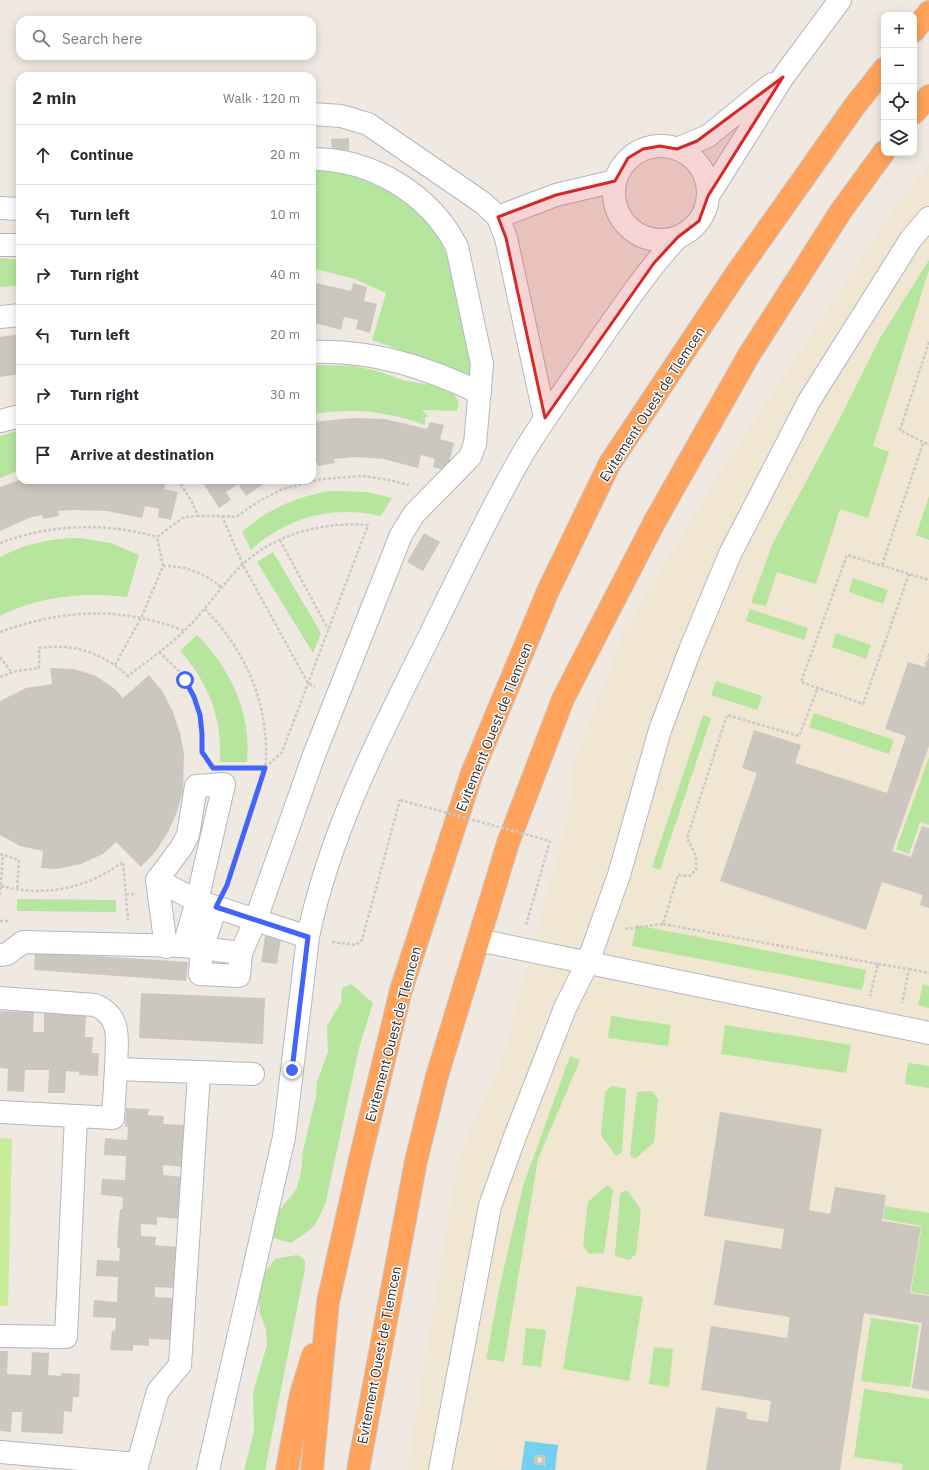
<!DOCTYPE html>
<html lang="en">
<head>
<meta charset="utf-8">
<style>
	:root { --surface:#fff; --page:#f2f2f3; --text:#2b2b33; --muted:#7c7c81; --line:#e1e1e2 }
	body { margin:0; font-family:"IBM Plex Sans",sans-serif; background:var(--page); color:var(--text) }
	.controls { position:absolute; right:12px; top:12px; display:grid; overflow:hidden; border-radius:8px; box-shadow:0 2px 10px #0003 }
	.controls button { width:36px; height:36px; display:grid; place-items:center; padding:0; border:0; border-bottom:1px solid var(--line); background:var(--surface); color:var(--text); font:20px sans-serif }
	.stop { position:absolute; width:12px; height:12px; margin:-9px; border:3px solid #4264fb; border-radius:50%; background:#fff }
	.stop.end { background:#4264fb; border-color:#fff; box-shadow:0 1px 4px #0008 }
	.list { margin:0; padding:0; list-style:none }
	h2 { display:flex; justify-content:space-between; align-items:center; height:52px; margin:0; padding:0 16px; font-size:17px }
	h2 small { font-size:13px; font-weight:400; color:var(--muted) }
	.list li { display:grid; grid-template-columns:26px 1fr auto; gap:12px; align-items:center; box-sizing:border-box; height:60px; padding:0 16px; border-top:1px solid var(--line) }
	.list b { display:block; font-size:15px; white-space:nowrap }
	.list em { font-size:13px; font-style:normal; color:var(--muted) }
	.icon { flex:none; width:22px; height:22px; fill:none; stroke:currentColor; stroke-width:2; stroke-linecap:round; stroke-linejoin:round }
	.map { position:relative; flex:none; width:929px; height:1470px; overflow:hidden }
	.search { position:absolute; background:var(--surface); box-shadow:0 2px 10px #0003; left:16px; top:16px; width:300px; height:44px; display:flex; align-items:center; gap:10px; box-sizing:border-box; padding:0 14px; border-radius:12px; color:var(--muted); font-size:15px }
	.panel { position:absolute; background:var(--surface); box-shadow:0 2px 10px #0003; left:16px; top:72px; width:300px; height:412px; border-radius:12px }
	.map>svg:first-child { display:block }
	.education { fill:#f0e6d1 }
	.green { fill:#b6e59e }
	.pitch { fill:#c9ec9a }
	.water { fill:#75cff0; fill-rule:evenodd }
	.building { fill:#cbc7bf; fill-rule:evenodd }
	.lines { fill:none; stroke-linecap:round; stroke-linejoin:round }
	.minor-casing { stroke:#b4b7c1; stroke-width:24 }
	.highway-casing { stroke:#c9c9c9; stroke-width:24 }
	.path { stroke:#c9c9c9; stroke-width:2.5; stroke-dasharray:3 2; stroke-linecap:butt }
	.minor { stroke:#fff; stroke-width:22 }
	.highway { stroke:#ffa35c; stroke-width:22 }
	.path-bridge { stroke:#c9c9c9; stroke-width:2.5; stroke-dasharray:3 2; stroke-linecap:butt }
	.route { stroke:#4264fb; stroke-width:5 }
	.marked { fill:#d62828; fill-opacity:0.2; stroke:#d62828; stroke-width:3; stroke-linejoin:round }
	.labels { text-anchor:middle; stroke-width:3; stroke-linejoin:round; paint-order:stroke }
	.street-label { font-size:14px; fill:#2e2e2e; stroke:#fff }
</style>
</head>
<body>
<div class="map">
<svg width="929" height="1470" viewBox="0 0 929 1470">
	<rect width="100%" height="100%" fill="#efe9e1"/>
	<polygon class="education" points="929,164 929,1470 407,1470 459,1156 502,1060 568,817 573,766 624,631 716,479 898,203"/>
	<g class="green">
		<path d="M312,170C337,170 356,176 379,187C393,194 409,200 421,212C453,246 463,314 474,359L471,375L372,340L386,293L355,279L312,268Z"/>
		<polygon points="0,258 20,260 20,286 0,287"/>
		<polygon points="929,260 929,270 873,446 889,452 868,518 840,509 816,584 777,572 766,606 751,603 773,543 839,420 880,338"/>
		<path d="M312,365L355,366L381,372L405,381L449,387L459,402L457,411L422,410L429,417H425V425C387,411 352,408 312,414Z"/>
		<polygon points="20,430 20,470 0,478 0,436"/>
		<path d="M333,491L367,492L392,498L381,516C333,505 287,517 251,550L242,532C268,509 298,495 333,491Z"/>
		<polygon points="929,496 929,540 916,535"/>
		<path d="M80,538L111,543L139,555L127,597C84,592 39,596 0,616V557C25,544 51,538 80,538Z"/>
		<polygon points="273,552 321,633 313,653 257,562"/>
		<polygon points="853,578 888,590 883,604 849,592"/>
		<polygon points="750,609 808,628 804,640 746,621"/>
		<polygon points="836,633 871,645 866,659 832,647"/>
		<path d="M197,635C230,667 252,715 247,762H220C223,720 208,681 180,651Z"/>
		<polygon points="716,681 762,696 757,710 711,695"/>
		<polygon points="814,713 894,740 889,754 809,727"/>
		<polygon points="703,715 711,718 660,870 652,867"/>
		<polygon points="929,757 929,825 920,822 909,854 896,849"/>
		<polygon points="17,899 116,900 116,912 17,911"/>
		<polygon points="636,925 866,970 862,990 632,946"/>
		<path d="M351,984L373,1003L359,1048L326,1201C316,1227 314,1228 291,1243L273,1238L269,1223L296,1190L301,1173L303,1150L316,1097L317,1082L328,1052L327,1026L341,1002L342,988Z"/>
		<polygon points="923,984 929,986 929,1008 918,1005"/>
		<polygon points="611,1016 671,1025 668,1046 608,1038"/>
		<polygon points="725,1025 851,1045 846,1073 721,1054"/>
		<polygon points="570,1056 580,1060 538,1159 504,1362 486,1359 500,1285 523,1186"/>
		<polygon points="908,1063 929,1066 929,1088 905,1084"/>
		<polygon points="612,1086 626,1089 622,1152 616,1156 601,1135 605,1092"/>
		<polygon points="652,1091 658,1099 654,1142 635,1159 630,1155 637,1092"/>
		<polygon points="607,1185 613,1190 604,1253 589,1254 583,1245 588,1202"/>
		<polygon points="627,1190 641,1210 636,1254 629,1260 615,1256 620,1193"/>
		<polygon points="885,1206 929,1213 929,1295 911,1292 922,1226 883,1219"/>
		<polygon points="297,1255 305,1260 305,1269 265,1470 244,1470 254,1431 253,1393 267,1345 266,1330 260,1313 258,1294 261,1277 275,1259"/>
		<polygon points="577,1286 643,1297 629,1381 563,1369"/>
		<polygon points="871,1318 919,1325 910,1387 861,1381"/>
		<polygon points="526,1328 546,1330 541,1367 522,1365"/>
		<polygon points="654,1347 673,1349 669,1387 649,1384"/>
		<polygon points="864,1389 929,1399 929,1470 902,1470 903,1464 854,1457"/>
	</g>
	<polygon class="pitch" points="0,1138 12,1139 8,1306 0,1306"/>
	<path class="water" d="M525,1441L558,1445L555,1470H521ZM535,1455L545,1456V1465L534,1464Z"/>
	<g class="building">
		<polygon points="349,138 349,150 332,150 331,139"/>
		<polygon points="312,282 351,291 353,283 367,287 364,301 377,304 370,333 356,329 358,320 344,317 341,330 312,322"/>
		<polygon points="20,334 20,374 0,377 0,337"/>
		<polygon points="354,418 385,419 427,429 430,422 444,425 440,439 454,443 447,471 433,467 435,459 421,455 418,468 383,459 356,457 334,459 335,463 318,466 317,462 312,463 312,422"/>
		<polygon points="20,480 166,480 164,489 178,492 171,520 158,517 159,509 145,506 142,518 107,511 72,510 58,511 59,516 43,519 42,515 29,518 0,531 0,487"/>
		<polygon points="208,480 269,480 246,496 238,484 226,492 231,500 219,508 203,483"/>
		<polygon points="424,533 440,542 423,571 407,562"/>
		<polygon points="928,653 929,654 929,746 892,851 911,857 922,826 929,828 929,908 920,905 923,895 882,882 866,930 720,881 757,773 742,768 754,730 801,745 795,763 887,793 906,736 885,729 908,662 925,667 926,665 924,664 929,657 927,657"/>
		<polygon points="50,668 74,669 96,676 115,689 123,698 149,675 163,692 173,712 180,733 184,754 183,791 177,812 168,832 156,851 141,867 116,842 103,854 81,864 58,869 41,868 43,851 20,846 0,835 0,701 26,688 52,684"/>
		<polygon points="265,936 281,938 277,964 261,962"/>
		<polygon points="35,952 188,962 186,981 34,970"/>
		<polygon points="141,993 265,998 263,1044 139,1038"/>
		<polygon points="0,1011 34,1012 33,1032 44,1032 44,1013 86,1014 85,1037 93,1037 92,1053 99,1053 98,1076 79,1075 79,1072 66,1071 65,1093 48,1093 49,1070 25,1070 24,1092 7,1091 8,1069 0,1068"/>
		<polygon points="126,1108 149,1109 148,1115 164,1116 163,1124 186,1125 183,1167 163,1165 163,1175 183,1177 180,1219 157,1217 157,1225 141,1224 141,1236 156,1237 155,1245 178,1247 175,1288 155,1287 155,1297 175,1298 172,1340 149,1339 149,1346 133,1345 133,1351 110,1350 112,1330 115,1331 116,1318 93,1317 94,1300 117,1302 118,1277 96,1276 97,1260 119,1261 120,1248 117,1248 118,1229 120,1209 122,1210 123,1197 101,1195 102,1179 125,1180 126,1156 104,1155 105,1138 127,1140 128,1127 125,1127"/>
		<polygon points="720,1112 822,1129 809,1210 830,1214 835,1187 886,1195 882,1221 921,1227 910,1293 929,1296 929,1391 912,1388 922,1323 864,1313 840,1470 706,1470 716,1407 747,1412 746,1419 768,1422 771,1401 701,1390 711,1326 787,1338 790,1317 714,1305 725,1240 781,1249 784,1229 704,1216"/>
		<polygon points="0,1351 8,1351 7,1374 31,1375 32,1352 49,1353 48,1375 61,1376 61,1373 80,1374 79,1397 73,1397 72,1412 64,1411 63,1434 21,1432 22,1412 12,1412 11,1432 0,1431"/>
		<path d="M535,1455L546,1456L544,1465L534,1464ZM541,1457L542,1462L538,1463V1458Z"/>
	</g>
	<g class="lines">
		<g class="minor-casing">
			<g id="minor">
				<polyline points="312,114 341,116 368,124 483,203 498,217 506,238 545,418"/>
				<circle cx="661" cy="193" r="47"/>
				<polyline points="677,149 708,136 772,84"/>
				<polyline points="708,196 783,77 840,0"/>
				<polyline points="0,208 20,209"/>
				<polyline points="498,217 556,195 615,181"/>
				<polyline points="0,245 20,245"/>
				<polyline points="0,317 20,315"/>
				<path d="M312,352C371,349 427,367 480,393"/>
				<polyline points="0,421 20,416"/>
				<polyline points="157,880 197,901 184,946"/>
				<polyline points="216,907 202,948 200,974 239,976 241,953"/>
				<polyline points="478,940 929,1033"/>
				<polyline points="166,947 157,880 181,848 188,835 196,786 224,784 197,901 308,937"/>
				<path d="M0,955L7,954L23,942L184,946L241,953L256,919L314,755L401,535L414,514L470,457L475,444L482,364L457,247C430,194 372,159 312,159"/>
				<path d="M0,998L95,1005C124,1017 116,1043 116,1069L253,1074"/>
				<polyline points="0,1112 76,1116 66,1337 0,1336"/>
				<polyline points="76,1116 113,1118 116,1069"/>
				<polyline points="0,1452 137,1464"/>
				<polyline points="136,1470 158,1391 180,1365 199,1073"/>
				<path d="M208,1470L284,1137L308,937C330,831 381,733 429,637C459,576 488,514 522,455C547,413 576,375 603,335C627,301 650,267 678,237"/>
				<polyline points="440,1470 490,1206 514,1139 565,1008 588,962 619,875 660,730 690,650 730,554 809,401 911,239 929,218"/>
			</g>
		</g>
		<g class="highway-casing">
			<g id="highway">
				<polyline points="914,31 929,12"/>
				<polyline points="914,113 929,96"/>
				<polyline points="287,1470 301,1394 313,1355"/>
				<polyline points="312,1470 328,1302 360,1159 401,990 472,773 548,591 610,463 736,274 854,107 884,69"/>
				<polyline points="358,1470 416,1161 437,1076 508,843 563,699 655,521 749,355 841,211 884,152"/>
			</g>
		</g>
		<g class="path">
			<polyline points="929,342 900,430 929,445"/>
			<polyline points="178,480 192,502 198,516 222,516 243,565 308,683 315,687"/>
			<polyline points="222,516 236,517 259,501 283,489 322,479 362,476 389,480 409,485"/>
			<polyline points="280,540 328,629"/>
			<path d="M0,543C51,524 105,522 157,537"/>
			<polyline points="882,565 923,443"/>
			<polyline points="163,566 157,537 184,517 198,516"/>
			<polyline points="909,574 863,704 801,682 847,555 929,580"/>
			<path d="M205,609C238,643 260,684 265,732C266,744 267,757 265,769C256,804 240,844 229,879"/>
			<path d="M0,632C64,609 120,606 185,631"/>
			<polyline points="159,652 180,672 194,697 202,724 202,752 207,760"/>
			<polyline points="0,657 12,673"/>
			<path d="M115,665L141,618L163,566C187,566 204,573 222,588"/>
			<path d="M0,677L17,671L39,668V648C73,643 103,653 128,676C147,661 168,647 185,630C206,610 222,584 243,564C277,533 323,522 368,525L282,752L265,768H242"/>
			<polyline points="0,854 19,860 17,890"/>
			<path d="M1,886C46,897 85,889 123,862L128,920"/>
			<polyline points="126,894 135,894"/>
			<polyline points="0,895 3,855"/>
			<polyline points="0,921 10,921"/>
			<polyline points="663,924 878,964 870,996"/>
			<polyline points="526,925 550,841"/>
			<polyline points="625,929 663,924 678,875 690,876 696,870 696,856 687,838 727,715 799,736 818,687"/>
			<polyline points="332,942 356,945 362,940 400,800"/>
			<polyline points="878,964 909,969 902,1003"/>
			<polyline points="909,969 929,973"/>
		</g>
		<use href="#minor" class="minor"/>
		<use href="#highway" class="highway"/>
		<polyline class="path-bridge" points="400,800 550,841"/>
	</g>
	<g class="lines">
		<polyline class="route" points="185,680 194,697 200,715 202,734 202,752 213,768 265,768 227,885 216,907 308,937 292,1070"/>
	</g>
	<path class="marked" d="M783,77L708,196L699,221L678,237L654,263L545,418L506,238L498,217L556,195L615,181L628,158L643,149L660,146L677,149L697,141Z"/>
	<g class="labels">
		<g class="street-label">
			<text transform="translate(652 404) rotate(-57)" y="5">Evitement Ouest de Tlemcen</text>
			<text transform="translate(494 727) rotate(-68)" y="5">Evitement Ouest de Tlemcen</text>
			<text transform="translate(393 1034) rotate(-75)" y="5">Evitement Ouest de Tlemcen</text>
			<text transform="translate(379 1355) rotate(-79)" y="5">Evitement Ouest de Tlemcen</text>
		</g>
	</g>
</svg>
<div class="controls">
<button>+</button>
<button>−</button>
<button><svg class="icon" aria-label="locate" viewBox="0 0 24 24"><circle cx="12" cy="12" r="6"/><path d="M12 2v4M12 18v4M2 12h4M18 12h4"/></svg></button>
<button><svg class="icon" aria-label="layers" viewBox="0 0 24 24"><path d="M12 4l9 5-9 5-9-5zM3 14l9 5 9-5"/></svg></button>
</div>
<div class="stop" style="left:185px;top:680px"></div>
<div class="stop end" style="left:292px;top:1070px"></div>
<div class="search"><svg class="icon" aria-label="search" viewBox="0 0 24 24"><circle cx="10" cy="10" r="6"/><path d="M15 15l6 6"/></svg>Search here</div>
<section class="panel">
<h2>2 min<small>Walk · 120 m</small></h2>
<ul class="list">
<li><svg class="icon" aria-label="ahead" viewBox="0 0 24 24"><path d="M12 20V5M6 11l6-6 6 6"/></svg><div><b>Continue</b></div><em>20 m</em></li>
<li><svg class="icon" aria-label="left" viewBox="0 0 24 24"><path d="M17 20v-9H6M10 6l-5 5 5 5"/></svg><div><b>Turn left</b></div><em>10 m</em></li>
<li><svg class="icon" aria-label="right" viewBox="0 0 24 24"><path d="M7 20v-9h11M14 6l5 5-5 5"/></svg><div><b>Turn right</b></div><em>40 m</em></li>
<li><svg class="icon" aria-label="left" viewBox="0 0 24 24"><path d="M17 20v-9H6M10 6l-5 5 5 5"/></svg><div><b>Turn left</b></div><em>20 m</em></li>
<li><svg class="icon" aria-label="right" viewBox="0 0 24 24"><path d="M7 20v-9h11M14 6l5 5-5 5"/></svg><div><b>Turn right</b></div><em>30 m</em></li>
<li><svg class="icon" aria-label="arrive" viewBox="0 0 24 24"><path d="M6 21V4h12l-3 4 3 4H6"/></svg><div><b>Arrive at destination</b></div></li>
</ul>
</section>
</div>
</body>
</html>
